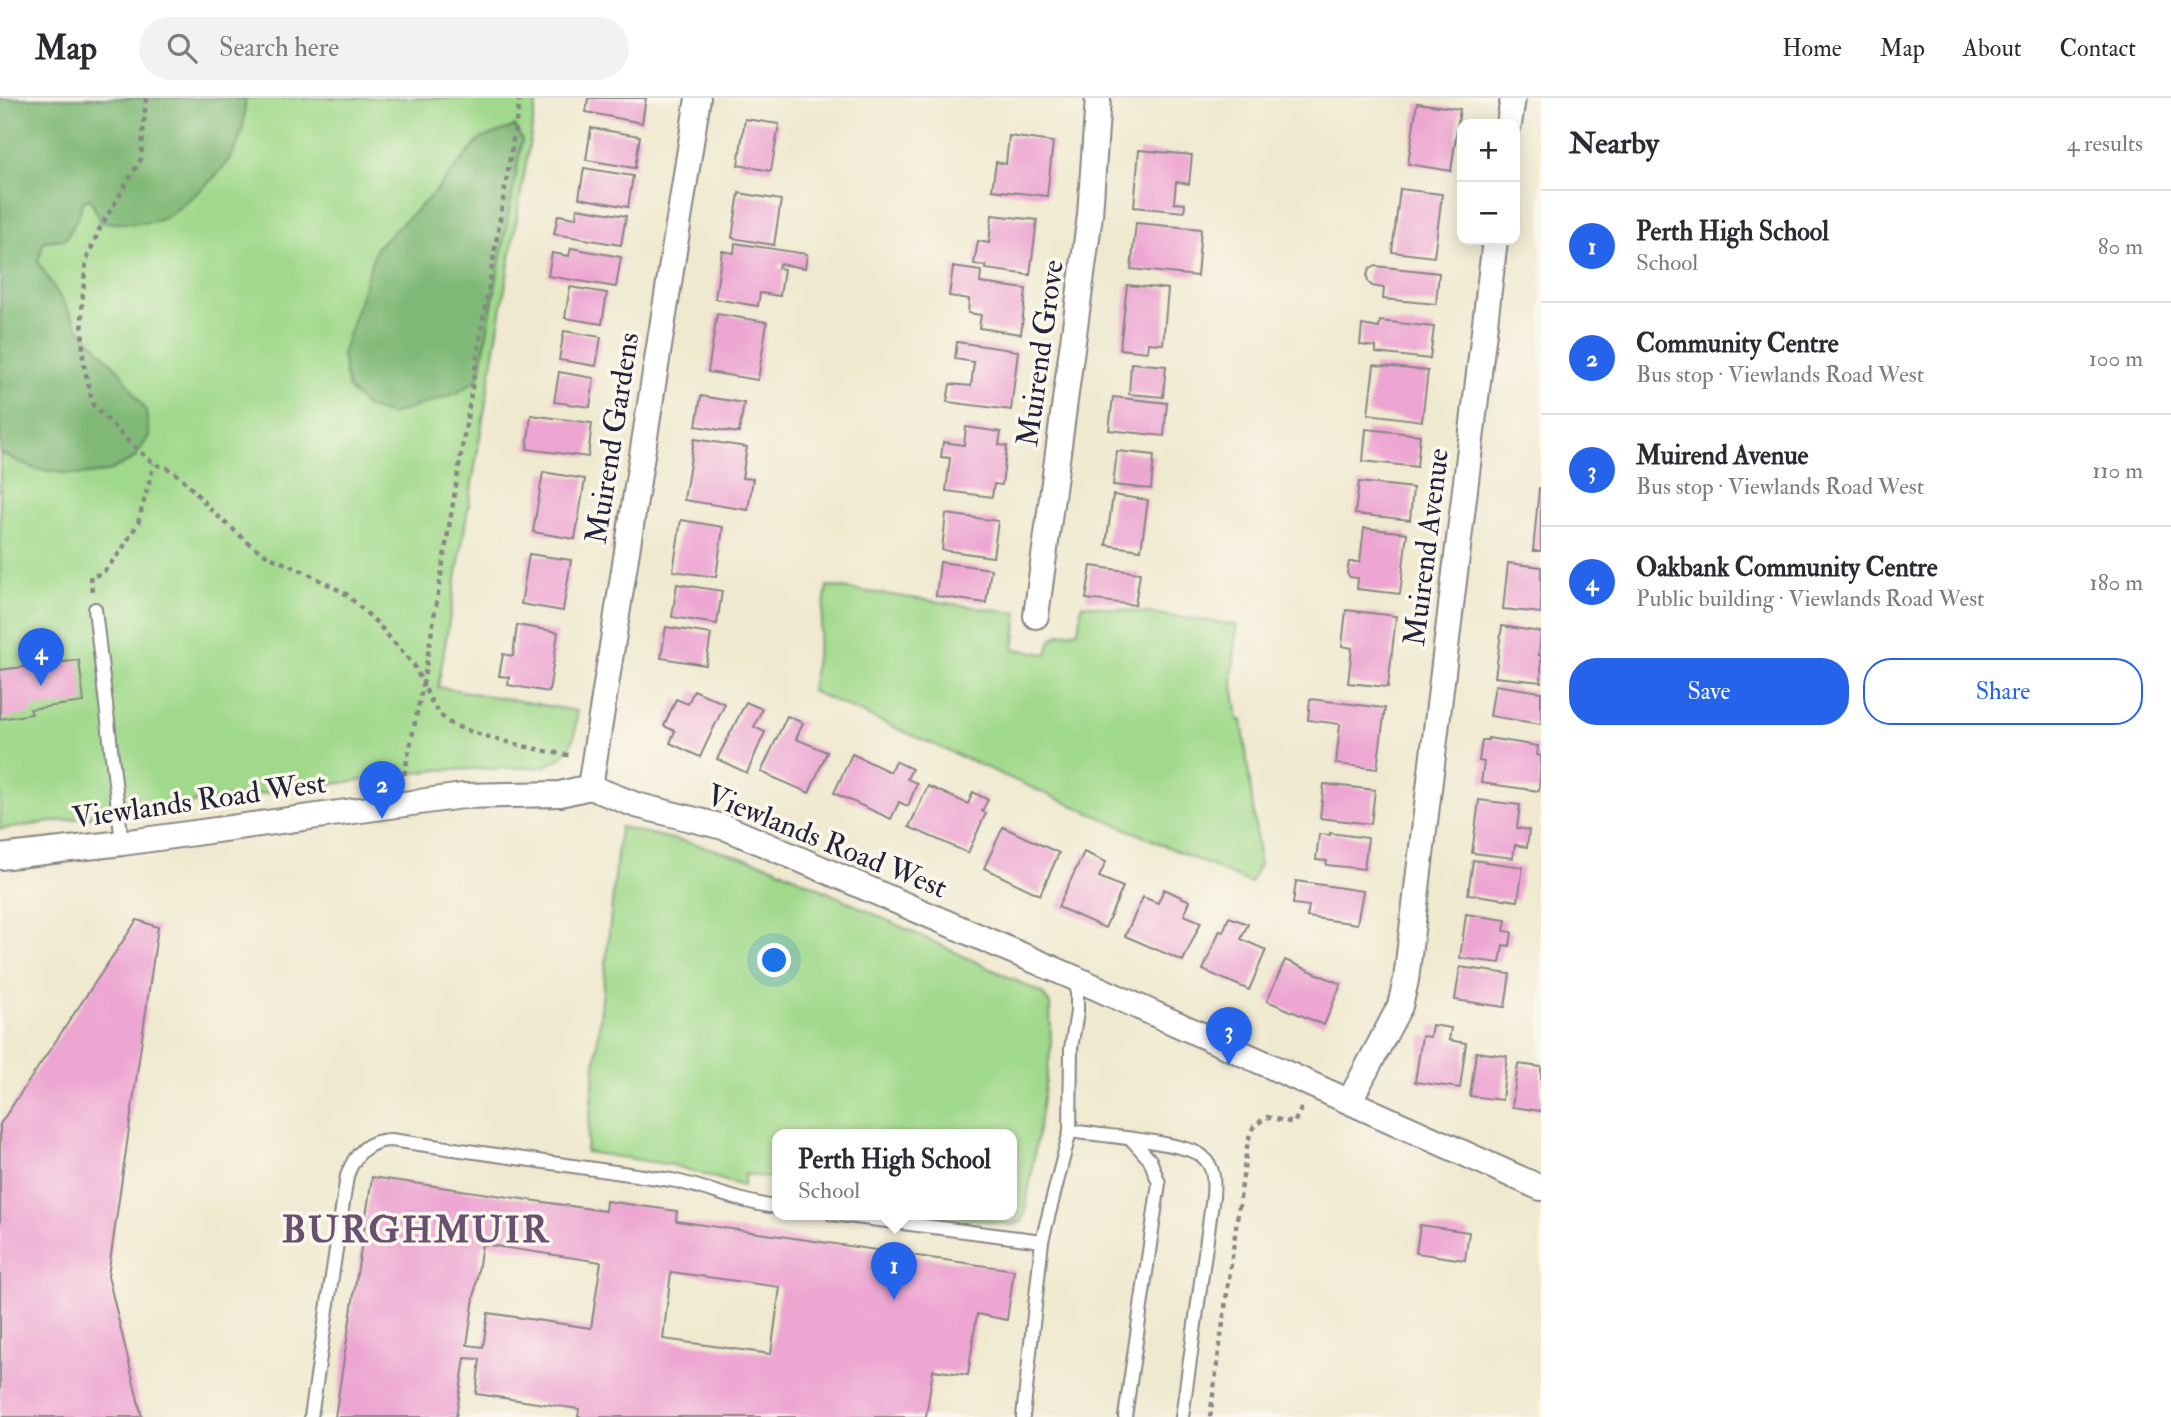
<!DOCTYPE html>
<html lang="en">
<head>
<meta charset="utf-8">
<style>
	:root { --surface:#fff; --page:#f2f2f3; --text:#2b2b33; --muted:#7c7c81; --line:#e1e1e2; --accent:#2563eb }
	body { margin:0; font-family:"IM FELL Double Pica",serif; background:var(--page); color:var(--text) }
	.controls { position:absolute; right:21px; top:21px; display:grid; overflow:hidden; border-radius:14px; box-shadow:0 4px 18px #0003 }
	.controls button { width:63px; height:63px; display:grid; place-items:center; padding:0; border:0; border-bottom:2px solid var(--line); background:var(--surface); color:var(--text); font:35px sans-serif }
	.you { position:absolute; left:775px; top:863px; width:24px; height:24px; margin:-18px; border:5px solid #fff; border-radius:50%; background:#1a73e8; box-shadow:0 0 0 10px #1a73e833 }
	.badge { display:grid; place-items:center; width:46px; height:46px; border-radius:50%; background:var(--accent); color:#fff; font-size:23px; font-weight:700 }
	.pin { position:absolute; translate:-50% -58px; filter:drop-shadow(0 2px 4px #0008) }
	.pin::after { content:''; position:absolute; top:37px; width:24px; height:21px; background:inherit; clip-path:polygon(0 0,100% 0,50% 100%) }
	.popup { position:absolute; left:772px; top:1031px; width:245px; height:91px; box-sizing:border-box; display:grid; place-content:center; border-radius:14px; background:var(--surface); filter:drop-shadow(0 2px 5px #0005); font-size:23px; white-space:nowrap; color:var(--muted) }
	.popup b { font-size:26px; color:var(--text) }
	.popup::after { content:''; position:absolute; left:50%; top:100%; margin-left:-14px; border:14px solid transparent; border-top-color:var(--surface) }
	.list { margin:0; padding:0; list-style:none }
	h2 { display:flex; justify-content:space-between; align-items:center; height:91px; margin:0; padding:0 28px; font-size:30px }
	h2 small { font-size:23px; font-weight:400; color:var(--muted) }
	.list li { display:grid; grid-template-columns:46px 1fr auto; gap:21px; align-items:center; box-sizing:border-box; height:112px; padding:0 28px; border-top:2px solid var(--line) }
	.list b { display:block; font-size:26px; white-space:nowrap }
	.list p { margin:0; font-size:23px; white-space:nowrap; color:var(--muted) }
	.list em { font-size:23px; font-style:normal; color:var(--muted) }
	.actions { display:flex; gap:14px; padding:21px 28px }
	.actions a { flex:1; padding:16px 0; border:2px solid var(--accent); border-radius:28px; text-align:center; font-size:24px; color:var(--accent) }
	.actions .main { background:var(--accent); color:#fff }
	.icon { flex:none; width:38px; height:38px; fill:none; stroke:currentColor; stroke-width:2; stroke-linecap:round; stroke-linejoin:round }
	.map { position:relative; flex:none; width:1541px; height:1319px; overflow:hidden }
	header { display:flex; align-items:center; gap:42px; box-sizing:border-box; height:98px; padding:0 35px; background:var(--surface); border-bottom:2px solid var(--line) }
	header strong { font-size:33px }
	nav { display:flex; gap:38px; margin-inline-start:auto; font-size:24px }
	.search { width:490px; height:63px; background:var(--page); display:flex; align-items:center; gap:18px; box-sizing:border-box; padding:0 24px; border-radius:38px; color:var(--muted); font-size:26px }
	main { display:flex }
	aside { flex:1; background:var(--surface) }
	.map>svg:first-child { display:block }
	.green { fill:#a0d98b; stroke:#617e63; stroke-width:2 }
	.forest { fill:#80b977; stroke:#516e59; stroke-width:2 }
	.building { fill:#eda5d2; fill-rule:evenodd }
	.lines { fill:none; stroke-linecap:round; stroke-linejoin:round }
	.service-casing { stroke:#888685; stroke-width:16 }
	.minor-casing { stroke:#888685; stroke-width:28 }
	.path { stroke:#888685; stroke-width:4.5; stroke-dasharray:5 5; stroke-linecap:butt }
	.service { stroke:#fff; stroke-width:12 }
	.minor { stroke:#fff; stroke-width:24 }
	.labels { text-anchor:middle; stroke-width:7; stroke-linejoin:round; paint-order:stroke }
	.street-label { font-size:30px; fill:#22223b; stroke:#fbf7ec }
	.district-label { font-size:37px; font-weight:bold; letter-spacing:2px; fill:#695070; stroke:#fbf7ec }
</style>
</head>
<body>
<header>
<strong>Map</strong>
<div class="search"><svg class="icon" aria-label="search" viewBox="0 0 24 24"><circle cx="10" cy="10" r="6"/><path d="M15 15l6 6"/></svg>Search here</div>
<nav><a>Home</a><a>Map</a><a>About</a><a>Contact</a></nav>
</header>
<main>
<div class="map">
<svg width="1541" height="1319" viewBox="0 0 1541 1319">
	<rect width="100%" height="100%" fill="#fbf7ec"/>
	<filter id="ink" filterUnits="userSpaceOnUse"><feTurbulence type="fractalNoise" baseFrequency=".0143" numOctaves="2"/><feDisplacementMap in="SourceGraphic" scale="14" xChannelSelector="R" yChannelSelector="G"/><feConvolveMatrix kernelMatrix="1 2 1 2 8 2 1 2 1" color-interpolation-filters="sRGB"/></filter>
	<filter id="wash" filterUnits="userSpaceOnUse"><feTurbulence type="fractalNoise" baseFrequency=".00686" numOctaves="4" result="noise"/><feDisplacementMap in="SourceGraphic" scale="28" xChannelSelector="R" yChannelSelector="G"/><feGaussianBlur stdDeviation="1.57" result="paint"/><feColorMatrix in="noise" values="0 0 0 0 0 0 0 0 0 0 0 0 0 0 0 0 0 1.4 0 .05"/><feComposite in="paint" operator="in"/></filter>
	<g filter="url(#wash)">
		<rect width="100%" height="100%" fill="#efe9cf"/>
		<g class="green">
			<polygon points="0,0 537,0 438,589 577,613 575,636 570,649 562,659 544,669 437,672 0,731"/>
			<polygon points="827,488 1018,515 1014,551 1047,556 1051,542 1060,536 1078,533 1082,506 1237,527 1232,579 1238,622 1242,622 1260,766 1250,785 811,593"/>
			<polygon points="620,729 699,747 772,768 1042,895 1050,906 1051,950 1025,1116 1022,1124 1013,1127 939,1116 1011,1116 1011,1036 777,1036 777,1081 745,1076 743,1088 672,1067 586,1054"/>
		</g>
		<g class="forest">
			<path d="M0,0H245C247,48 224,75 187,103C179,109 170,119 160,122C142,127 120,125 101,124L90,101L83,103L78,119L66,141L44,143L38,164L80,231L122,276L146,313L149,338L135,360L107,374L79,377L35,371L0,355Z"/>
			<polygon points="515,28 522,42 479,280 457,295 391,317 366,309 348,290 342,257 376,150 434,95 480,41"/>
		</g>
		<g id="blocks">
			<g class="building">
				<polygon points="588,0 646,0 642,25 586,14"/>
				<polygon points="1417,5 1460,11 1451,73 1408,66"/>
				<polygon points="745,21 779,26 771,73 738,67"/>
				<polygon points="591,30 640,38 635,70 586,62"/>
				<polygon points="1009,38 1053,44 1047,98 992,92 996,64 1006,66"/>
				<polygon points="1139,52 1192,57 1189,86 1176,84 1174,105 1185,106 1184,114 1134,109"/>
				<polygon points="584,70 633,78 628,109 579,100"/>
				<polygon points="1400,91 1442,96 1434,159 1392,154"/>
				<polygon points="739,95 781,102 774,147 732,140"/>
				<polygon points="577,110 626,118 621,147 554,136 558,117 576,120"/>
				<polygon points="992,117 1037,122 1030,177 986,171 986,168 974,166 978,143 989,145"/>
				<polygon points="1136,125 1201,131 1197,178 1131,171"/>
				<polygon points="735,145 807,156 805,170 779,166 778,170 784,171 780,198 760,195 758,208 715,201 722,153 734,155"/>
				<polygon points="571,150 621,159 616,189 548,178 552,155 569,158"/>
				<polygon points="1375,168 1439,175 1436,206 1383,201 1384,190 1372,188 1368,184 1367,178 1369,171"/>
				<polygon points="953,169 981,173 980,185 1026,191 1021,236 979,230 981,217 968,215 969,201 949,198"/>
				<polygon points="1127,187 1168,191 1163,246 1148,245 1147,254 1120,251"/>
				<polygon points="570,189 607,195 602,226 565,220"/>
				<polygon points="717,216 767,224 758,282 708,274"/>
				<polygon points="1380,223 1434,229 1430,261 1376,255 1376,249 1360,247 1362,227 1379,230"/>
				<polygon points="564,233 601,239 596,268 559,262"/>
				<polygon points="957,244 1018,253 1011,312 947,304 950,286 971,288 974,264 955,261"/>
				<polygon points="1131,265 1166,268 1163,299 1129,296"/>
				<polygon points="1374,267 1428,273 1422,323 1368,316"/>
				<polygon points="559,274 594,280 590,309 554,304"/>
				<polygon points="701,298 744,305 739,335 696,328"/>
				<polygon points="1113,299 1167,305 1164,338 1109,332"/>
				<polygon points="531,317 592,325 588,359 527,351"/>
				<polygon points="966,329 1001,334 999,347 1007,348 1002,387 994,386 992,399 946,393 950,360 941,359 943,344 964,347"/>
				<polygon points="1366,331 1420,337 1417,369 1363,363"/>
				<polygon points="694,341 747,349 742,380 753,381 748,412 684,402"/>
				<polygon points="1117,353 1154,357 1151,391 1113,387"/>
				<polygon points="543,374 585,381 575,441 533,434"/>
				<polygon points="1359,384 1413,390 1410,422 1355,416"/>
				<polygon points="1539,390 1541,390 1541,453 1533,453"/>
				<polygon points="1113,397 1148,402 1141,452 1106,447"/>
				<polygon points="946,416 998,423 993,459 942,452"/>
				<polygon points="681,422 723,429 716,479 673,473"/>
				<polygon points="1364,430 1407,435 1400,496 1357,491 1358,480 1350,479 1347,475 1349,464 1360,464"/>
				<polygon points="529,456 571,462 563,513 521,506"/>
				<polygon points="940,464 991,471 986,505 936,498"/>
				<polygon points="1508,465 1541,469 1541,515 1503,511"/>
				<polygon points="1091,468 1140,475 1135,507 1086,501"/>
				<polygon points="677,486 722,493 717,526 672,519"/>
				<polygon points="1346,512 1396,518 1388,589 1348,585 1352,550 1342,548"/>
				<polygon points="517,527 558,534 549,594 508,587 509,579 499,578 503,556 513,558"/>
				<polygon points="1502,528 1541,534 1539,557 1541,557 1541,584 1495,579"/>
				<polygon points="666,529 711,536 706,567 661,560"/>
				<polygon points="79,562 84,604 30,611 32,616 0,621 0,572"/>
				<polygon points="1495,587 1541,594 1541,626 1490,618"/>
				<polygon points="694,592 725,606 700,659 670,645 675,633 664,628 676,601 688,606"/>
				<polygon points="1310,601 1385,610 1377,671 1336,666 1340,626 1308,622"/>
				<polygon points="746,604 762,611 754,629 765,634 747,675 717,661"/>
				<polygon points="787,618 803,625 796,641 827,654 809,695 761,674"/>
				<polygon points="1488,640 1538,648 1537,657 1541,658 1539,693 1481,685 1484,664 1479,663 1482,642 1488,642"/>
				<polygon points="852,656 890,674 895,663 912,671 907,681 917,685 908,708 899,704 891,721 834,695"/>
				<polygon points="1324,686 1375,692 1371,726 1320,720"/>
				<polygon points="928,688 968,706 973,694 988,702 982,713 986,715 968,755 909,729"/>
				<polygon points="1479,702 1520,707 1517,730 1529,732 1527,749 1515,747 1513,760 1472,755"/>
				<polygon points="1003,729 1059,755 1040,797 984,770"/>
				<polygon points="1330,735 1368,740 1364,771 1326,767 1327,763 1316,762 1319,736 1330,737"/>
				<polygon points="1084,754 1106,764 1099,779 1123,789 1105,830 1058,809"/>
				<polygon points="1473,762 1523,769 1518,803 1468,796"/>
				<polygon points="1296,783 1363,793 1357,826 1307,819 1309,808 1293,806"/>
				<polygon points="1164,791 1190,803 1184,817 1201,824 1183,863 1125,838 1143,799 1158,805"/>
				<polygon points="1466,816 1506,822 1504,833 1512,834 1510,848 1503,847 1500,865 1460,860"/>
				<polygon points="1229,819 1248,826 1241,841 1266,852 1249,892 1203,872 1220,832 1223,834"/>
				<polygon points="137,822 158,829 108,1178 142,1319 0,1319 0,1026"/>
				<polygon points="1285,862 1341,886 1324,927 1267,903"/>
				<polygon points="1460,869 1510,876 1505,909 1455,902"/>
				<polygon points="1432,927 1451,930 1449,942 1466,945 1460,990 1415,984 1422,938 1430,939"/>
				<polygon points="1476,954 1507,958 1502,1002 1470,998"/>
				<polygon points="1518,966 1541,969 1541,1013 1512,1009"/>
				<path d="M372,1079L605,1113L606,1103L677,1113L676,1123L1014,1172L1007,1222L977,1216L968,1277L933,1272L926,1319H578L579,1311L476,1296L480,1261L465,1260L456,1319H335ZM482,1146L601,1164L591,1230L488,1215L483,1249L467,1247ZM671,1174L780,1189L771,1256L663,1241Z"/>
				<polygon points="1420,1127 1469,1134 1465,1162 1416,1155"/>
			</g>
		</g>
	</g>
	<g filter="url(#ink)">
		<use href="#blocks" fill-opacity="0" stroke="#888685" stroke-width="2"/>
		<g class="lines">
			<g class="service-casing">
				<g id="service">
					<polyline points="95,511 122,745"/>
					<path d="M1070,1033C1096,1037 1186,1044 1202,1058C1215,1069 1214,1083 1213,1098L1182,1319"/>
					<polyline points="832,1116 1042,1143"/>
					<path d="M311,1319L347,1078C354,1057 367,1042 391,1042L671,1082C707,1089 740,1105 777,1109"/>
					<polyline points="1023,1319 1042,1143 1070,1033 1071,950 1077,914 1077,881"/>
					<polyline points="1125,1319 1159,1085 1150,1062 1132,1042"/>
				</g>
			</g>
			<g class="minor-casing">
				<g id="minor">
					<polyline points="1509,26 1513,0"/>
					<polyline points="1036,518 1090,117 1098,0"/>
					<polyline points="590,689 698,0"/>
					<polyline points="0,759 122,745 426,703 463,698 560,696 590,689 636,707 727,730 1077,881 1541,1090"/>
					<polyline points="1350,1002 1400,908 1406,882 1495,142"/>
				</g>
			</g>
			<g class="path">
				<polyline points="146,0 141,61 100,130 86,163 82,205 83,263 93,307 126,341 154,366 167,370 181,379 212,413 252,448 272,460 307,475 346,496 377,525 414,567 423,586 403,682"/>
				<path d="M520,0L423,586C429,599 435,613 447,623C460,634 548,655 569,657"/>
				<polyline points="92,493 90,478 102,476 121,453 138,425 154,366"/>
				<polyline points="1210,1319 1248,1042 1254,1028 1267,1019 1294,1025 1302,1009"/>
			</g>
			<use href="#service" class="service"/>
			<use href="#minor" class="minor"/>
		</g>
	</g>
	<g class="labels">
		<g class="street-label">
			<text transform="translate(1040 255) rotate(-82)" y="10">Muirend Grove</text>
			<text transform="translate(612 340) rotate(-81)" y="10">Muirend Gardens</text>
			<text transform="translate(1426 449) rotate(-83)" y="10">Muirend Avenue</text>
			<text transform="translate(199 702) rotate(-8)" y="10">Viewlands Road West</text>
			<text transform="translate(827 743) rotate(22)" y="10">Viewlands Road West</text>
		</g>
		<g class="district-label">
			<text x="416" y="1144">BURGHMUIR</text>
		</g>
	</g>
</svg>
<div class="controls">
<button>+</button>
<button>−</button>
</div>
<div class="you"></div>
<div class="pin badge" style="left:894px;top:1202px">1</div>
<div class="popup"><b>Perth High School</b>School</div>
<div class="pin badge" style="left:382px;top:721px">2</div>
<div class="pin badge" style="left:1229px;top:967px">3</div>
<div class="pin badge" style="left:41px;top:588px">4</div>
</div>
<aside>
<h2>Nearby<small>4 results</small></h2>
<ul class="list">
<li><span class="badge">1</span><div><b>Perth High School</b><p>School</p></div><em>80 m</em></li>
<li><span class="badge">2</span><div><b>Community Centre</b><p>Bus stop · Viewlands Road West</p></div><em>100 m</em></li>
<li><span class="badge">3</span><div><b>Muirend Avenue</b><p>Bus stop · Viewlands Road West</p></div><em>110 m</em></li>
<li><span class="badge">4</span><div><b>Oakbank Community Centre</b><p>Public building · Viewlands Road West</p></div><em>180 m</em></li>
</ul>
<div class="actions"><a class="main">Save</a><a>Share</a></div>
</aside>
</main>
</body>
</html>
